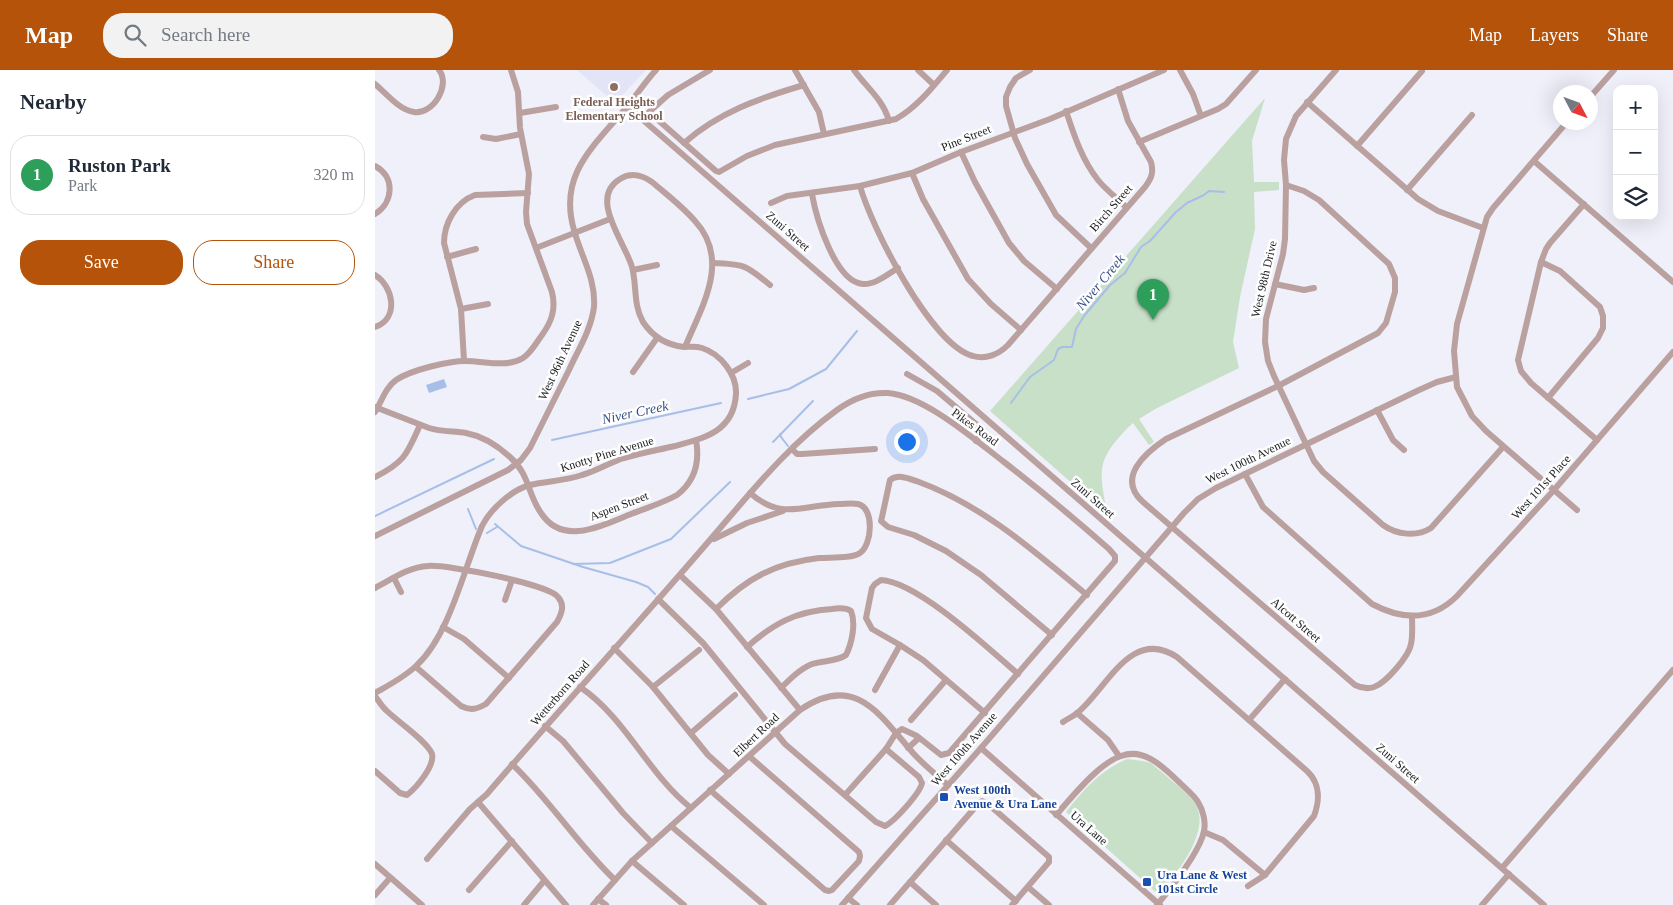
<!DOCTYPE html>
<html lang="en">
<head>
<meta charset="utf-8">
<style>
	:root { --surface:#fff; --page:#f2f2f3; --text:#1f2937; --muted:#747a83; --line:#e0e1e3; --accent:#b45309 }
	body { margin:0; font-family:Georgia,serif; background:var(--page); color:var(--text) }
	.controls { position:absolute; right:15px; top:15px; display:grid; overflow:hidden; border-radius:10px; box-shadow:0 5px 20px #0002 }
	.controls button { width:45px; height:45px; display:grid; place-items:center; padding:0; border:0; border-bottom:1px solid var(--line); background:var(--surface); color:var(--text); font:25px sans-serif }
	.compass { position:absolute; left:1178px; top:15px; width:45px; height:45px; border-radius:50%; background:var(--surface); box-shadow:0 5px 20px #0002; rotate:131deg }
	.you { position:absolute; left:531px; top:371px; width:18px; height:18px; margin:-12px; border:4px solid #fff; border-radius:50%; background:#1a73e8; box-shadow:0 0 0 8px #1a73e833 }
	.badge { display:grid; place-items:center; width:32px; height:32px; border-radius:50%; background:var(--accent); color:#fff; font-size:16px; font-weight:700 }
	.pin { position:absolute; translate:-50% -41px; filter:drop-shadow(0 1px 2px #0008) }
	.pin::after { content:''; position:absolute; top:26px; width:18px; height:15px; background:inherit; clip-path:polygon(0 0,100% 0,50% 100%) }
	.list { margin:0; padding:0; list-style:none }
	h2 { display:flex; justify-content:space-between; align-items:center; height:65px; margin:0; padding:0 20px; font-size:21px }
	h2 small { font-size:16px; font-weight:400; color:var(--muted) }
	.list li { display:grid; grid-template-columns:32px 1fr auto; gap:15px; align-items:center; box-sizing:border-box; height:80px; margin:0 10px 10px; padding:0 10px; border:1px solid var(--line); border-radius:20px }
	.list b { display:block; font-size:19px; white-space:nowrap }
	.list p { margin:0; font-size:16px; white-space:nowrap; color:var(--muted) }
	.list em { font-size:16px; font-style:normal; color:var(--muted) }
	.actions { display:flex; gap:10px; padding:15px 20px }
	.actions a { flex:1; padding:11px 0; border:1px solid var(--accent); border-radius:20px; text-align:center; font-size:18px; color:var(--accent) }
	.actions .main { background:var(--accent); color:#fff }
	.icon { flex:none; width:28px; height:28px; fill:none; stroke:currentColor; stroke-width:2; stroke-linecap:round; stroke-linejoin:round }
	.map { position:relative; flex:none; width:1298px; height:835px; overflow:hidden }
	header { display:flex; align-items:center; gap:30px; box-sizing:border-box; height:70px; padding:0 25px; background:var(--accent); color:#fff }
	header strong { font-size:24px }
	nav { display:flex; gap:28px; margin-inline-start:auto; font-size:18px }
	.search { width:350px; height:45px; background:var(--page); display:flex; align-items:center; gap:12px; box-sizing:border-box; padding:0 18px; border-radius:20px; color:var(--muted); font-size:19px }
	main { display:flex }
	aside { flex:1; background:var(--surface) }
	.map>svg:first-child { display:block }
	.built { fill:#e3e5f6 }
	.green { fill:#c8dfc8 }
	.water { fill:#a7bfe8 }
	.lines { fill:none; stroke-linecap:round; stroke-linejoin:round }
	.stream { stroke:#a7bfe8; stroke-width:2 }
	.minor { stroke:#baa1a0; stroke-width:6 }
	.education-dot { fill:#8d6e63; stroke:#fefefe; stroke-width:2 }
	.transit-dot { fill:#1a4fb4; stroke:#fefefe; stroke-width:2 }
	.labels { text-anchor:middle; stroke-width:5; stroke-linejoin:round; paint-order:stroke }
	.education-label { font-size:12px; font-weight:bold; fill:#785e54; stroke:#fefefe }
	.street-label { font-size:12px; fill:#1b1c1f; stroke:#fefefe }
	.transit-label { font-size:12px; font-weight:bold; fill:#164399; stroke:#fefefe; text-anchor:start }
	.water-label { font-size:14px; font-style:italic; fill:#365388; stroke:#fefefe }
</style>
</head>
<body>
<header>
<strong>Map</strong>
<div class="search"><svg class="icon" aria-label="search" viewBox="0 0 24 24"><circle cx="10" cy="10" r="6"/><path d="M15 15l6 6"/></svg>Search here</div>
<nav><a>Map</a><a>Layers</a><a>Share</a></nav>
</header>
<main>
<aside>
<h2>Nearby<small></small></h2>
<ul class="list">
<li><span class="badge" style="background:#2e9e5b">1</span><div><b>Ruston Park</b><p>Park</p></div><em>320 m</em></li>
</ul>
<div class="actions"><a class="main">Save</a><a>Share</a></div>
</aside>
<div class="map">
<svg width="1298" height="835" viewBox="0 0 1298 835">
	<rect width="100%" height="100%" fill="#eff0f9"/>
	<polygon class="built" points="202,0 271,0 240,33"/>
	<g class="green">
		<path d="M890,28L877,71L879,112H904V120L879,122L880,159L865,227L858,272L864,298L782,338L764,349L779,372L774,375L758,353C747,363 732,379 728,394C724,408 730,429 732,444L615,341Z"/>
		<path d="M752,689L768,691L776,693C789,705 805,716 817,729C841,756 802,804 783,824L691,742C708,720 726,700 752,689Z"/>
	</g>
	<polygon class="water" points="69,309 72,317 54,323 51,315"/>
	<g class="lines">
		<g class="stream">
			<polyline points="373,329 414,319 451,299 482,261"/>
			<polyline points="636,333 655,307 679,290 683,279 687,277 697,277 701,259 709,246 735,215 750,203 766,177 775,171 801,142 812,133 829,125 834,121 849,122"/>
			<polyline points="405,364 406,367 413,376"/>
			<polyline points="177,370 346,333"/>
			<polyline points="398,372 438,331"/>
			<polyline points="93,439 101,459"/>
			<polyline points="0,446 119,389"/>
			<polyline points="120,454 146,476 208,497 261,512 273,517 280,524"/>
			<polyline points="112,463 122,457"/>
			<polyline points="198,494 235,493 296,469 355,412"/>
		</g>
		<g class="minor">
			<path d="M335,0L293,25L274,42L341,101L344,102L372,86L400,75L521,49C542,37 557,18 572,0"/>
			<polyline points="420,0 444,42 449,64"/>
			<path d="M479,0C491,17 508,29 514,51"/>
			<polyline points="543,0 559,15"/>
			<polyline points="655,0 641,8 635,17 631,27 631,36 640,68 652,94 681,145 716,178"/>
			<polyline points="805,0 818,24 826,46"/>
			<path d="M961,0L921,46L911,69L909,90L911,115L910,169L908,184L891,249L890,272L893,291L899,306L939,391L948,402L1008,455C1022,465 1042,467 1056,458L1128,377"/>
			<path d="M0,14C11,23 24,40 39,42C58,45 76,15 64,0"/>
			<polyline points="1216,26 1239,0"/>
			<polyline points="932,32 1043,129 1063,141 1108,158"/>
			<polyline points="252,36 1169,835"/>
			<path d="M691,41C699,65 707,90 723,110C731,120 742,128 751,137"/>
			<polyline points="145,43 181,37"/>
			<polyline points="1192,52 1118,138 1112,147 1082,254 1079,281 1082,317 1097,346 1111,361 1202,440"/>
			<polyline points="108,67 121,69 146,64"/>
			<polyline points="764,72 843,39 851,34 881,0"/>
			<path d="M309,73C344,42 385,28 429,15"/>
			<polyline points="982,76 1047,1"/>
			<polyline points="586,82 600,112 634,173 649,191 682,219"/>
			<polyline points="1159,91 1298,212"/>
			<path d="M0,96C21,107 18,133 0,144"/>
			<polyline points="537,103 548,129 593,209 616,234 646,260"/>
			<path d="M911,115L929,121L944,130L1014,194L1020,208V222L1011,253L1003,263L903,316L791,369C770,383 741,408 768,432L980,615C986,618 993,619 999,617C1011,613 1034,586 1036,574C1038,565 1037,555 1037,546"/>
			<path d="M485,116C496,156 556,275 598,286C611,290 624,284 633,275L770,117C776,109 779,103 776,92L753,51L743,19"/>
			<polyline points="1032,120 1097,45"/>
			<path d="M437,124C441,147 460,212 488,214C500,215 513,204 523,198"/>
			<polyline points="396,133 412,126 485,116 537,103 586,82 675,49 789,0"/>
			<polyline points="1209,134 1175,173 1171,179 1166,192 1143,290 1146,301 1156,313 1222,370"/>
			<polyline points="161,178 235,149"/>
			<polyline points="72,187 101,179"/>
			<polyline points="1166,192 1185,201 1225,237 1228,246 1228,258 1223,268 1173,328"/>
			<path d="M338,193C369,194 371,195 395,215"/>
			<polyline points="258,200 282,195"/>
			<path d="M0,205C18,216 25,248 0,257"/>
			<polyline points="900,214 929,220 939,218"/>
			<polyline points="86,239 113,234"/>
			<path d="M89,291L86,239L69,173C69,153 81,132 100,125L153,123"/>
			<polyline points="258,302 282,268"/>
			<polyline points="356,303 373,293"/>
			<polyline points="532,304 562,321 608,360 601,371"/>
			<path d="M0,337L54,358C66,362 79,361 91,363C107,366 123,376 135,387C155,405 152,423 166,443C188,477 228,455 256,444C271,438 288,433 302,425C320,411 325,392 321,370"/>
			<polyline points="1002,340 1018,370 1029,380"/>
			<path d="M0,342C7,331 10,318 21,310C36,300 73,291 91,291C109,291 132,298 148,288C156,283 161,273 167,265C177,251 181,239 177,222L152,154L151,142L154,104L145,58L143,22L136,0"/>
			<polyline points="417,379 422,384 427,384 500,379"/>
			<path d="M870,404L888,437L997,534C1027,550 1057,551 1082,526L1179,420L1298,282"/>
			<path d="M0,407C30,392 32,384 45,355"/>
			<path d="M0,466L133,400L146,390L155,378C168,352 181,326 194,300C203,280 216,260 219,237C221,209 206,186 199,160C183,105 218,77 250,39C261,26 270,12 281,0"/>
			<polyline points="339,469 372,453 408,441"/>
			<polyline points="305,505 341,539 425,640"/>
			<polyline points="19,508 26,522"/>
			<path d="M0,518C17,509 34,497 53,496C71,494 173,514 183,527C190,535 187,543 182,552L111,634C102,639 96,641 86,636L41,597"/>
			<path d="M283,529L328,573L410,674L501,752L510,756C520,751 545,723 547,713L544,707L511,679"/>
			<polyline points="130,530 137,510"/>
			<path d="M341,539C372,508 400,493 444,488C455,487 476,489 485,483C497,475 500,438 483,434C478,433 470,434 464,434C427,435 407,451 375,423"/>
			<polyline points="68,557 89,569 134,608"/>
			<path d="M677,565L606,505L571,481L539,465L513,457L506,451L507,447L515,410C523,403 535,409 544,412C609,436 660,482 712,525"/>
			<path d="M372,577C398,554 421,541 457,539C463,538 470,537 476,541C481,553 477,573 471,585C461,592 449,590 437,594C425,599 415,609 406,618"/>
			<polyline points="239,578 278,617 333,685 354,704"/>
			<path d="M205,617C251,648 273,704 316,738"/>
			<polyline points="278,617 324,580"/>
			<polyline points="500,620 525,575"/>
			<path d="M0,623C14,615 30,607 42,595C75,564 89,498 107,456C115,440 136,420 155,415C172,411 190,411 207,405C221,401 234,393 249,388C266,383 283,380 300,376C330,368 359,361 361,324C362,305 346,284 327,278C321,276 315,277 309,277C291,275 278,267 268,252C258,235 262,215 257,197C250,172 213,128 245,109C256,102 267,105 277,112C291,124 307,136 320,151C356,190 327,236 310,277"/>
			<path d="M0,626C4,631 7,637 12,641C22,651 53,672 57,684C60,696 41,718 32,725L25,723L0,701"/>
			<path d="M610,643L548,590L525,575L497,559L491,548L497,518L500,514L506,510C543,512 614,579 643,604"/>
			<polyline points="702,643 733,670 744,686"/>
			<polyline points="536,650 571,610"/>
			<polyline points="874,650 910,609"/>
			<path d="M688,652C692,649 697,647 701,644C731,621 755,556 802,587L932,701C945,713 945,730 939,746L890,805L873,816"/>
			<polyline points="170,656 188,671 248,743 277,773"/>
			<polyline points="316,663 360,625"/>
			<polyline points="533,678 544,668"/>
			<polyline points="606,678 785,835"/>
			<path d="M137,694C175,730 202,774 240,810"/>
			<polyline points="335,720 450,820 454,821 457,820 484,791 485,786 484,782 375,687"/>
			<polyline points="103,732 191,835"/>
			<path d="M681,745C697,727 724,693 746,686C770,677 789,698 805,713C811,719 819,725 823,732C828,740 831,752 829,761C825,782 796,818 782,835"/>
			<polyline points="296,756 389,835"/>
			<polyline points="829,762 848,770 890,805"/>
			<polyline points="571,770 641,831"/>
			<path d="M52,789L95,739L112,724C185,639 261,556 334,471C374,425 412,376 462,340C477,329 494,322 513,323C550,326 600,370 629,392C665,420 700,449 734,479L740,486V491L574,683L566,685L542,666L527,659L521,663L511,679L470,725"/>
			<polyline points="257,791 309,835"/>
			<polyline points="0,794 47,835"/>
			<polyline points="1127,798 1298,600"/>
			<polyline points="535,812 561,835"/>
			<polyline points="653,817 674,835"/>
			<polyline points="94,820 137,771"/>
			<polyline points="0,825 15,808"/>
			<polyline points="473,828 482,835"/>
			<polyline points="223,829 231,835"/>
			<polyline points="149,835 169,811"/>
			<path d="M218,835L257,791L425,640C480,602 505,645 538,683C549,695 561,705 573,715"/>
			<polyline points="467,835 606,678 809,443 823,429 841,418 1044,320 1062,312 1081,307"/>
			<polyline points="515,835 603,734 607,731 613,734 674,787 674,792 637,835"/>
			<polyline points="1107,835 1134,804"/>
		</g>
	</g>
	<circle class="education-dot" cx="239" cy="17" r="5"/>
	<g class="transit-dot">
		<rect x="564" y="722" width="10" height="10" rx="2.5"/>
		<rect x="767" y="807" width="10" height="10" rx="2.5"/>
	</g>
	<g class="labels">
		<g class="education-label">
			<text x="239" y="36">Federal Heights<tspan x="239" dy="14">Elementary School</tspan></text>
		</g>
		<g class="street-label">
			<text transform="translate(591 68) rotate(-22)" y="4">Pine Street</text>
			<text transform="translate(736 138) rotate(-49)" y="4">Birch Street</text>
			<text transform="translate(413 161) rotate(41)" y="4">Zuni Street</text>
			<text transform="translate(889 209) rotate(-77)" y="4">West 98th Drive</text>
			<text transform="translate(185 290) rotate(-65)" y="4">West 96th Avenue</text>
			<text transform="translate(600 357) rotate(36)" y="4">Pikes Road</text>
			<text transform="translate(232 384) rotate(-17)" y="4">Knotty Pine Avenue</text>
			<text transform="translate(873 390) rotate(-26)" y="4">West 100th Avenue</text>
			<text transform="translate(1166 417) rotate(-48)" y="4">West 101st Place</text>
			<text transform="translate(718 428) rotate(41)" y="4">Zuni Street</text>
			<text transform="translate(244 436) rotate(-21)" y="4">Aspen Street</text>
			<text transform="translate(921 550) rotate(41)" y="4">Alcott Street</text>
			<text transform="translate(185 623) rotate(-49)" y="4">Wetterborn Road</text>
			<text transform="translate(381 665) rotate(-43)" y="4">Elbert Road</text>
			<text transform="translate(589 679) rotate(-49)" y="4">West 100th Avenue</text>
			<text transform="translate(1023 693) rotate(41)" y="4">Zuni Street</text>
			<text transform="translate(714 758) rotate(41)" y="4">Ura Lane</text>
		</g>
		<g class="transit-label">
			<text x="579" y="724">West 100th<tspan x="579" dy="14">Avenue &amp; Ura Lane</tspan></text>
			<text x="782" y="809">Ura Lane &amp; West<tspan x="782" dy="14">101st Circle</tspan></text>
		</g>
		<g class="water-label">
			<text transform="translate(725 212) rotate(-50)" y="5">Niver Creek</text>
			<text transform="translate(260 342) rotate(-12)" y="5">Niver Creek</text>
		</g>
	</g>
</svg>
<div class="controls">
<button>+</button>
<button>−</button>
<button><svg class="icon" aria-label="layers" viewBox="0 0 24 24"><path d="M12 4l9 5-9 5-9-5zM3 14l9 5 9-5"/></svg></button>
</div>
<svg class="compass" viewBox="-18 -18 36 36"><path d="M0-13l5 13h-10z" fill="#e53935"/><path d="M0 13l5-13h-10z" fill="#747a83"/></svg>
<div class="you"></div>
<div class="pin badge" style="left:778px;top:250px;background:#2e9e5b">1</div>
</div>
</main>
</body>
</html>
